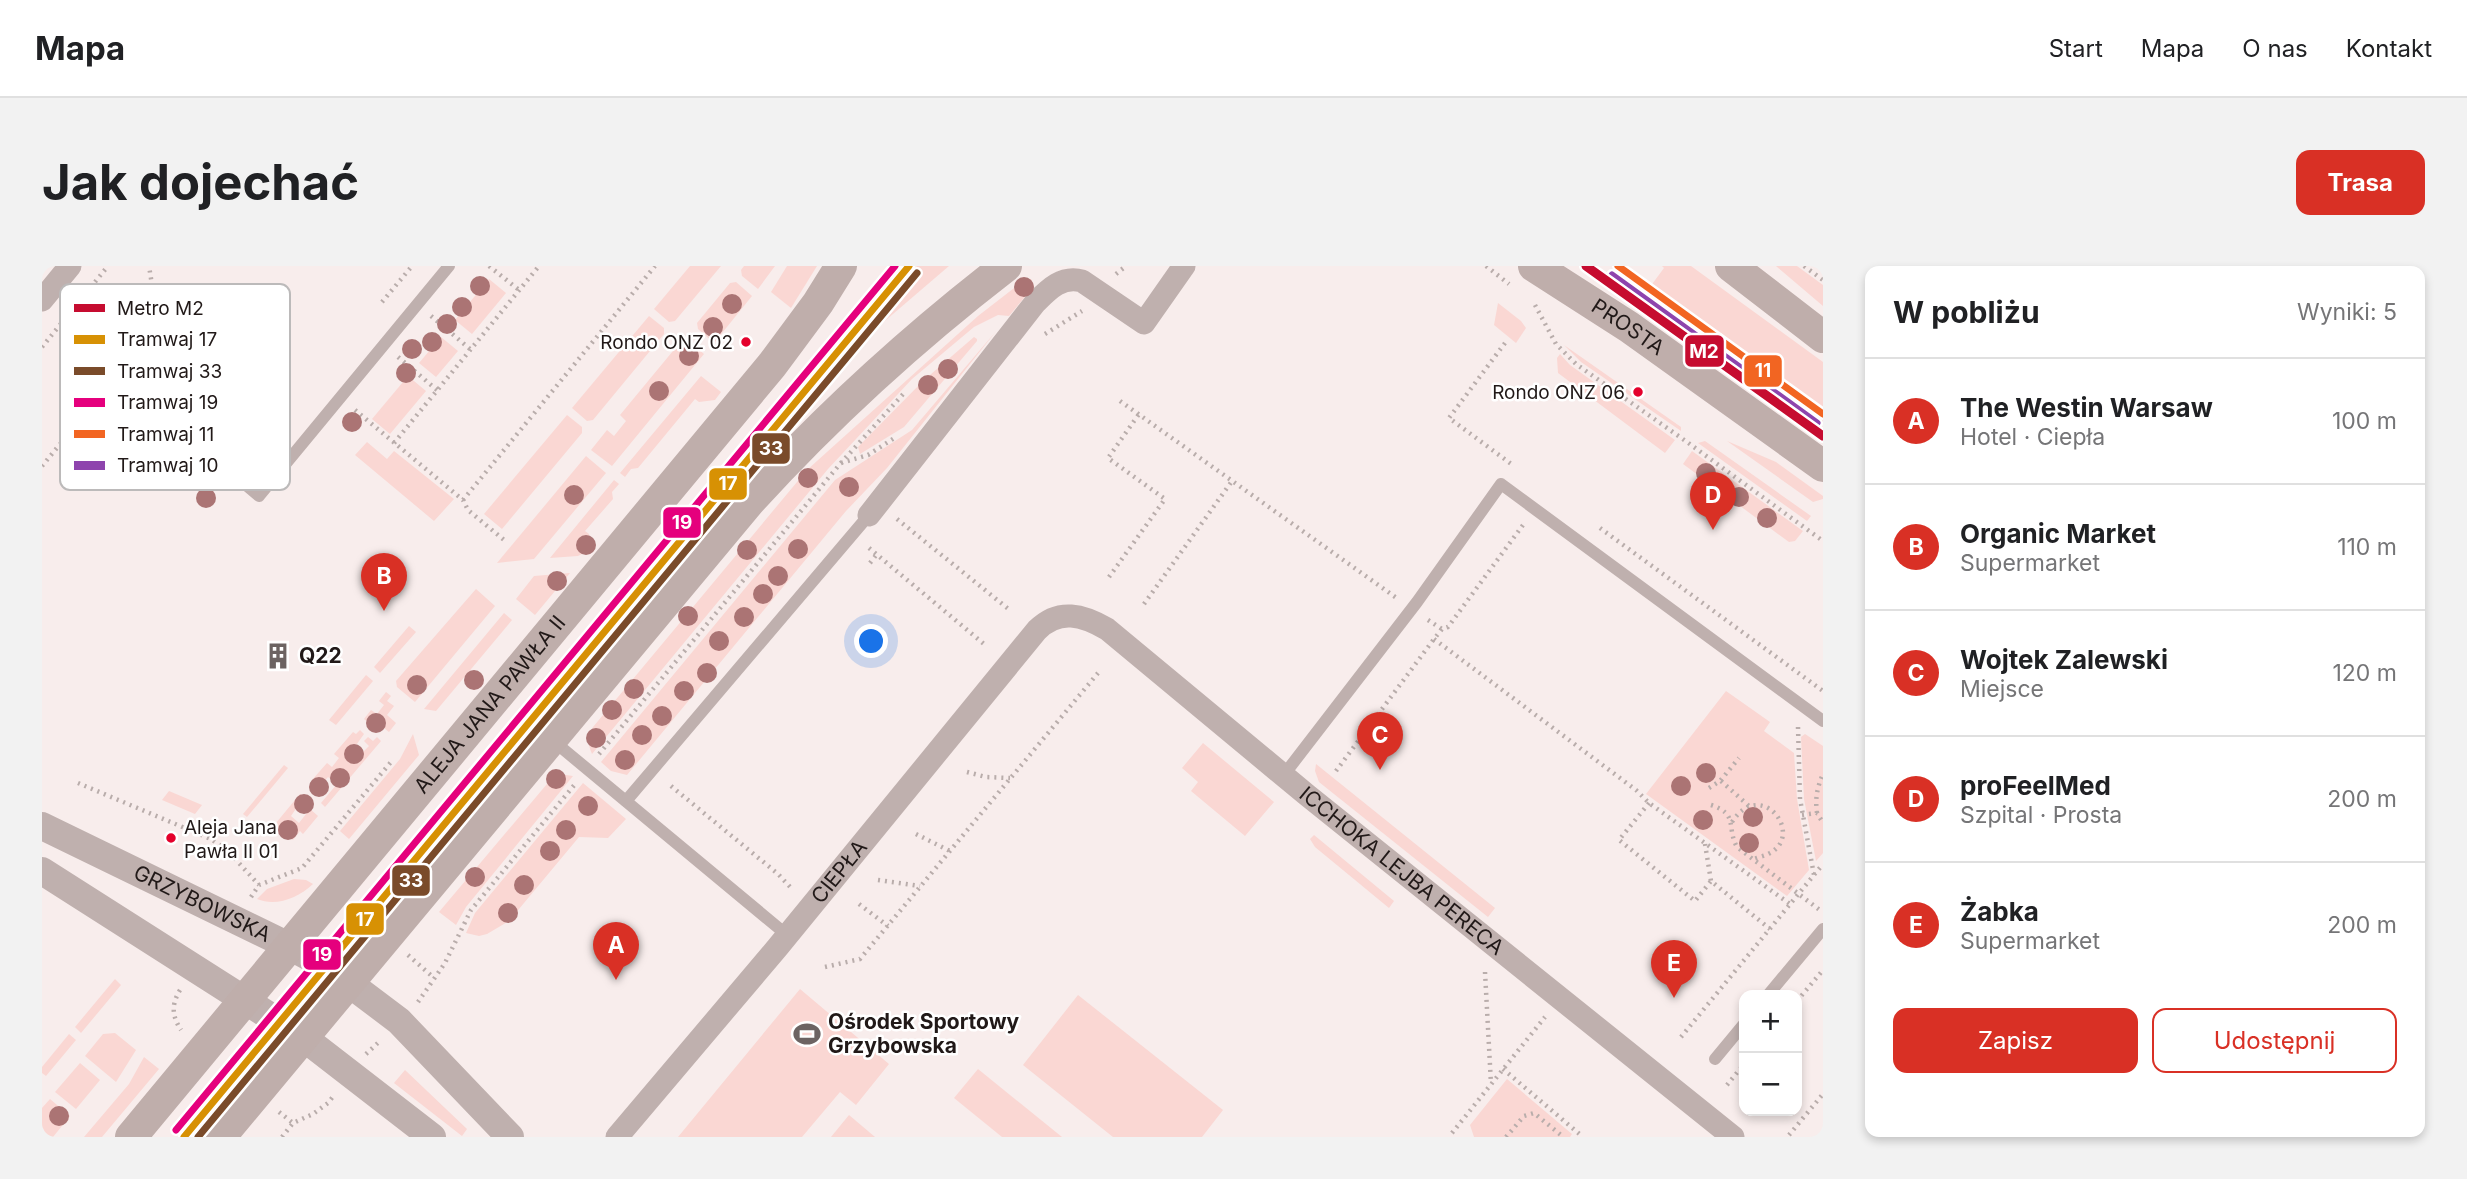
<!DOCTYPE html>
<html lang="pl">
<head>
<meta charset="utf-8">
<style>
	:root { --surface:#fff; --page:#f2f2f2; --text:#202124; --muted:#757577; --line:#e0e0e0; --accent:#d93025 }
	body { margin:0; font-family:Inter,sans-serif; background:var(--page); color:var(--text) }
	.controls { position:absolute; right:21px; bottom:21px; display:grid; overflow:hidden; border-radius:14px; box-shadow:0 4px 10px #0003 }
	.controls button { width:63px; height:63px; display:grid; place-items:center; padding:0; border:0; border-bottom:2px solid var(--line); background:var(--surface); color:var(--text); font:35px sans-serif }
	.you { position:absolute; left:830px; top:376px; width:24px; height:24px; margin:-18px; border:5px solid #fff; border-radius:50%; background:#1a73e8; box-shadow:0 0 0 10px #1a73e833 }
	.badge { display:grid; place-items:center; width:46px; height:46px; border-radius:50%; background:var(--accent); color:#fff; font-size:23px; font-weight:700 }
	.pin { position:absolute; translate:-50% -58px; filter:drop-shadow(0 2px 4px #0008) }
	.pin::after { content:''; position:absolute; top:37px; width:24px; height:21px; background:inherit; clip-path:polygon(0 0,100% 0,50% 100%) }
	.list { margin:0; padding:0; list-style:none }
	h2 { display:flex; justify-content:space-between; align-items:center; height:91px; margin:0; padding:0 28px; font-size:30px }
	h2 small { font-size:23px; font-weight:400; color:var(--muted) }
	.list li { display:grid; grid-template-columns:46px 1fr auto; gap:21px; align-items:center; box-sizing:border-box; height:126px; padding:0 28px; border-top:2px solid var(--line) }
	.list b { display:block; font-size:26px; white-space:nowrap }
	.list p { margin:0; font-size:23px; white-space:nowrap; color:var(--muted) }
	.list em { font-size:23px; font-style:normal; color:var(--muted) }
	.actions { display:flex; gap:14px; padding:21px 28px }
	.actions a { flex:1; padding:16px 0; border:2px solid var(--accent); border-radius:14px; text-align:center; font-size:24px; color:var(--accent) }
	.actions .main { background:var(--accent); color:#fff }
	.map { position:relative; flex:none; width:1781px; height:871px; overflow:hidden; border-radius:14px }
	header { display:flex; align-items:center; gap:42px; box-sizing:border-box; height:98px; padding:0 35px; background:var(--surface); border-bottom:2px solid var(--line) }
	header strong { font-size:33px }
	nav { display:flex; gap:38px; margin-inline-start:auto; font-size:24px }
	.intro { display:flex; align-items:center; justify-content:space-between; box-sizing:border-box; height:168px; padding:0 42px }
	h1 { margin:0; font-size:49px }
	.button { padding:18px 32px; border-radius:14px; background:var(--accent); color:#fff; font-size:24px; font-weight:700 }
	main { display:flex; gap:42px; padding:0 42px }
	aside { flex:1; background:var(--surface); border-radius:14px; box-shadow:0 4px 10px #0003 }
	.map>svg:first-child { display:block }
	.green { fill:#fad7d3 }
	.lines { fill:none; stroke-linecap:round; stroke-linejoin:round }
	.path { stroke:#b9adab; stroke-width:4.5; stroke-dasharray:2 5; stroke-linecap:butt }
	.service { stroke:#bfb0ae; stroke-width:12 }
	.minor { stroke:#bfb0ae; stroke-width:23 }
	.tertiary { stroke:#bfb0ae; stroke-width:28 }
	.secondary { stroke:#bfaeab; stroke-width:32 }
	.tram-1-casing { stroke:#fff; stroke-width:12 }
	.tram-2-casing { stroke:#fff; stroke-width:12 }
	.tram-3-casing { stroke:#fff; stroke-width:12 }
	.tram-4-casing { stroke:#fff; stroke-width:12 }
	.tram-5-casing { stroke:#fff; stroke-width:12 }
	.tram-1 { stroke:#d79104; stroke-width:7 }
	.tram-2 { stroke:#7a4b2a; stroke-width:7 }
	.tram-3 { stroke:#e5007d; stroke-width:7 }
	.tram-4 { stroke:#f26522; stroke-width:7 }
	.tram-5 { stroke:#8e44ad; stroke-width:7 }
	.metro-1-casing { stroke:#fff; stroke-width:14 }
	.metro-1 { stroke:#c60c30; stroke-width:9 }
	.tree { fill:#ab7474 }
	.bus-dot { fill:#e4002b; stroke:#fff; stroke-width:2.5 }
	.labels { text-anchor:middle; stroke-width:5; stroke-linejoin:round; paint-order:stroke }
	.bus-label { font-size:19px; fill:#211918; stroke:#fff; text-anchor:end }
	.street-label { font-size:21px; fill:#211918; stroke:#fff }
	.poi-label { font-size:21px; font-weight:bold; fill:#211918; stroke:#fff; text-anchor:start }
	.key { fill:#fff; stroke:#bcbaba; stroke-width:2 }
	.key-label { font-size:19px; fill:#211918 }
	.line-badge { stroke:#fff; stroke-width:2.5 }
	.badge-label { font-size:19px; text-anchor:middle; font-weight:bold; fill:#fff }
</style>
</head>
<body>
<header>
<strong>Mapa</strong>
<nav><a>Start</a><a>Mapa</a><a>O nas</a><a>Kontakt</a></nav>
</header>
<div class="intro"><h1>Jak dojechać</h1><a class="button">Trasa</a></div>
<main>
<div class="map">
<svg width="1781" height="871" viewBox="0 0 1781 871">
	<rect width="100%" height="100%" fill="#f8edec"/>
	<g class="green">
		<polygon points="648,0 679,0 633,55 627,56 612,43"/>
		<polygon points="702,0 733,0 716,23 700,10 699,4"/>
		<polygon points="745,0 775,0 749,42 729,26"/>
		<polygon points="875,0 907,0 837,60 829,53"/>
		<polygon points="1620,0 1649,0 1781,96 1781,158 1602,29 1622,2"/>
		<polygon points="1734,0 1755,0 1781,19 1781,40"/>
		<polygon points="447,13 464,27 430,68 413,54"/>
		<path d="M989,13L992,20L967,50L956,49L932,61L870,113L786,203L550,488C545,477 546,471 551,461L765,204L936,50L980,16Z"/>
		<polygon points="694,16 710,30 672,77 656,63 655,57 688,17"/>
		<polygon points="1456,37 1479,55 1484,62 1474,77 1452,59"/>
		<polygon points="607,50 622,62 622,68 551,154 545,155 530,142"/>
		<polygon points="955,64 845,202 804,245 585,509 569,505 559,496 793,214 870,164"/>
		<polygon points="399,71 416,85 394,111 377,97"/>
		<polygon points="932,71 935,73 935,75 862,161 818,188 816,181 881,115"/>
		<polygon points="640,74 646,74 662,88 570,200 549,184 565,164 572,170 584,155 578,149"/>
		<polygon points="1522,79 1639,161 1639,165 1539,96"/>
		<polygon points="1518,88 1528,99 1633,174 1623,187 1516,107 1515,92"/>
		<polygon points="366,110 384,125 348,168 330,153"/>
		<polygon points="659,110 679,126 673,134 657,136 653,133 596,202 589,203 583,211 578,207"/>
		<polygon points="525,149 540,161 540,167 460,263 442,248"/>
		<polygon points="1663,175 1769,250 1765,255 1656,177"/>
		<polygon points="1685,175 1734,196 1781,230 1781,233 1771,236"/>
		<polygon points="325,176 345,193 352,185 412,233 392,255 313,189"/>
		<polygon points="1650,185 1761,265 1753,275 1747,276 1641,198"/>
		<polygon points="544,190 564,207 492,293 455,297"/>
		<polygon points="572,214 577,218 570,226 571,233 543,265 547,268 548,284 536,290 508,292"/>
		<polygon points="528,307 493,349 474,333 492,310"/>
		<polygon points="434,323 453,340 373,436 355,421 354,415"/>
		<polygon points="462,347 470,354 394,445 382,443"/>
		<polygon points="367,360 374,366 338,407 332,401"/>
		<polygon points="324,409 331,415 294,459 287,454"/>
		<polygon points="1684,425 1728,456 1722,465 1752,487 1755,533 1767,604 1745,630 1604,528"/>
		<polygon points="344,426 349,430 345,435 352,440 345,449 354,457 347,466 337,458 333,462 322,453 329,444 335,448 342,439 337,435"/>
		<polygon points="318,464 322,468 312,482 319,488 327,480 322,475 326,471 331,475 335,471 339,475 283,541 279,537 295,518 286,511 279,519 284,524 279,530 269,522 273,517 270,514 285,497 290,501 297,492 292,488 311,466 314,468"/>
		<polygon points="371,468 377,489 307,573 298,565 358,493"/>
		<polygon points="1763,468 1781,480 1781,587 1774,595 1762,533 1759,471"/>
		<polygon points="1161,477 1232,536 1203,570 1149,525 1156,516 1140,502"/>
		<polygon points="1274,498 1453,642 1446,651 1277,516 1273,505"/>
		<polygon points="242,499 246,502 205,551 201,548"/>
		<polygon points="517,508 531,510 424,641 414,659 397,646 510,512"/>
		<polygon points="541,517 584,553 566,572 537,571 467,655 445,668 437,670 424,667 433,647"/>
		<polygon points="127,525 160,539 153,548 120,534"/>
		<polygon points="258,528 268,536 261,545 255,541 249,550 257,557 268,543 276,550 261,568 258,565 251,574 238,563 234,567 229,563"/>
		<polygon points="1272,569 1352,635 1347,642 1273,581 1268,573"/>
		<path d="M252,613L264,614L271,618C256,632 234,641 215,633L225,623Z"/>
		<polygon points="73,713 79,719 39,767 33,761"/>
		<polygon points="758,723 847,798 814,839 798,826 760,871 636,871"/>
		<polygon points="1036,729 1181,844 1160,871 1071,871 981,799"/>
		<polygon points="73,767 94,784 74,816 43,790 61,768"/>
		<polygon points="27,768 34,774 4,810 0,807 0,801"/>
		<polygon points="102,791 117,803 60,871 42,871 87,818"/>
		<polygon points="38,797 58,814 34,843 13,826"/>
		<polygon points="936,803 1020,871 960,871 912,832"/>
		<polygon points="363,804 425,863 420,870 352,817"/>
		<polygon points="1465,813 1530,868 1528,871 1432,871 1428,859"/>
		<polygon points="8,833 28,850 11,871 0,871 0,842"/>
		<polygon points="807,849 833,871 789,871"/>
	</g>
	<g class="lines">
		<g class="path">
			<polyline points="447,0 477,24"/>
			<polyline points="1444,0 1467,18"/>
			<polyline points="1762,0 1781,14"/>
			<polyline points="1074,8 1084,0"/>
			<polyline points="340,36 370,0"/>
			<polyline points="1493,39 1514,78 1534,98 1645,176 1781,275"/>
			<polyline points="32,43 101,100"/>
			<polyline points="389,50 428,83"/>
			<polyline points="1003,68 1040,45"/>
			<polyline points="1463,77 1407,152 1472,200"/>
			<polyline points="0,81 66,0"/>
			<polyline points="356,91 395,124"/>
			<polyline points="1078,135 1356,333"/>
			<polyline points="313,144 421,234 426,244 462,274"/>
			<polyline points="352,177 497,0"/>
			<polyline points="799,197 826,189 854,171"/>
			<polyline points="0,200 90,91 113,38 107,0"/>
			<polyline points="421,234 613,0"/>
			<polyline points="855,253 969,345"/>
			<polyline points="1669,255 1681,238"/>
			<polyline points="1558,262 1781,425"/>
			<polyline points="827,282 942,378"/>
			<polyline points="828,297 835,288"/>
			<polyline points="1067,311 1123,233 1066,192 1097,148"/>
			<polyline points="1102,338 1190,215"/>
			<polyline points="1386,354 1400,363"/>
			<polyline points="1392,373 1594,524 1607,537 1748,638"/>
			<polyline points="1756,461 1758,533 1772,609"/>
			<polyline points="557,488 798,198 863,126"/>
			<polyline points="1294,505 1392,373 1400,363 1406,361 1481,259"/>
			<polyline points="925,506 944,511 968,512"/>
			<polyline points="1679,515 1707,540"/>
			<polyline points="36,517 169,573 185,584 217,619"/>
			<polyline points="629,520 736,608 750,623"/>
			<polyline points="1667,522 1678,515 1697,492"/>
			<polyline points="1607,537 1577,574 1653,635 1669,615 1728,663"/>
			<path d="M1669,539C1697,548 1684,561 1695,581L1779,645"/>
			<path d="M1775,547C1773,532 1775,522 1781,508"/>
			<polyline points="1760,549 1775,547 1781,557"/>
			<path d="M1690,556C1719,511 1763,568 1728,587C1723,590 1717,591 1712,593"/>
			<polyline points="874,568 908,585"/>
			<polyline points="1663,578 1669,615"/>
			<polyline points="836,614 878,620"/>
			<polyline points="209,631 217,619 260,602 349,496"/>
			<polyline points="817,638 846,660"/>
			<polyline points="366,689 392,712"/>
			<polyline points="783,701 818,693 1056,407"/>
			<polyline points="1443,706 1449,818"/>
			<path d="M138,724C129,739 130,750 139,764"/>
			<polyline points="1755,735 1781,704"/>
			<polyline points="376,736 403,697 429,644 534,517"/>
			<polyline points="1639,771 1781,598"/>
			<polyline points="324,788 338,775"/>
			<polyline points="1461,803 1541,871"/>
			<polyline points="1685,819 1702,798"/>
			<polyline points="237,846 251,857"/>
			<polyline points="1410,867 1503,751"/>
			<polyline points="1747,869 1781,828"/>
			<polyline points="240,871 251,857 271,848 286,837 293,828"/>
			<polyline points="1464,871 1482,850 1492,847 1519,869"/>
		</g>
		<g class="service">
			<polyline points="99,130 217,230 407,0"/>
			<polyline points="509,473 745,669"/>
			<polyline points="1241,510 1375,336 1459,218 1781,455"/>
			<polyline points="584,535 827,249"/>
			<polyline points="1726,729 1781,663"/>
			<polyline points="1673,793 1702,758"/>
		</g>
		<g class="minor">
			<polyline points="0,34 28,0"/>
			<path d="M827,249L993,37C1006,24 1020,9 1040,15L1102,57L1142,0"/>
			<path id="s1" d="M575,871L735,682L995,364C1017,342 1041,349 1065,363L1265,529L1691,871"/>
		</g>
		<g class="tertiary">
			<path id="s2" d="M0,560L247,680L284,700L357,755L468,871"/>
			<polyline points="0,605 262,772 390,871"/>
		</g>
		<g class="secondary">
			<path id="s3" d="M1492,0L1587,61L1781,200"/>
			<polyline points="1689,0 1781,71"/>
			<path id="s4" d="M89,871L730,99L776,37L799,0"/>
			<path d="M178,871L707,236C785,150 872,71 964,0"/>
		</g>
		<g class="tram-1-casing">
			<polyline id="tram-1" points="142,871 867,0"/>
		</g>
		<g class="tram-2-casing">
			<polyline id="tram-2" points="156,871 875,7"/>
		</g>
		<g class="tram-3-casing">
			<polyline id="tram-3" points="134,864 853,0"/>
		</g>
		<g class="tram-4-casing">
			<polyline id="tram-4" points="1576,0 1781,148"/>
		</g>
		<g class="tram-5-casing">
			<polyline id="tram-5" points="1570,9 1775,157"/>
		</g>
		<use href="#tram-1" class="tram-1"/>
		<use href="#tram-2" class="tram-2"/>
		<use href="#tram-3" class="tram-3"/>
		<use href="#tram-4" class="tram-4"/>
		<use href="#tram-5" class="tram-5"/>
		<g class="metro-1-casing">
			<polyline id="metro-1" points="1544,0 1781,170"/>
		</g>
		<use href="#metro-1" class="metro-1"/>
	</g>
	<g class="tree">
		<circle cx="438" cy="20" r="10"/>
		<circle cx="982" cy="21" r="10"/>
		<circle cx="690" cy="38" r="10"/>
		<circle cx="420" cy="41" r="10"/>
		<circle cx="405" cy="58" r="10"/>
		<circle cx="671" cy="61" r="10"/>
		<circle cx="390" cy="76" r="10"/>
		<circle cx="370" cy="83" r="10"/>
		<circle cx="647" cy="90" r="10"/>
		<circle cx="906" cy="103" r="10"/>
		<circle cx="364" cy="107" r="10"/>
		<circle cx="886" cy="119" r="10"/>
		<circle cx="617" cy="125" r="10"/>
		<circle cx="310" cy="156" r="10"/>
		<circle cx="1664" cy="207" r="10"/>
		<circle cx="766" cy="212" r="10"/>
		<circle cx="807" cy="221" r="10"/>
		<circle cx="532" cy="229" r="10"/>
		<circle cx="1697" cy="231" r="10"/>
		<circle cx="164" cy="232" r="10"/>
		<circle cx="1725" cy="252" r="10"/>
		<circle cx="544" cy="279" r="10"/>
		<circle cx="756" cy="283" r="10"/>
		<circle cx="705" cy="284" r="10"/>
		<circle cx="736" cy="310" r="10"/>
		<circle cx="515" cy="315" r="10"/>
		<circle cx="721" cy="328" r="10"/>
		<circle cx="646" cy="350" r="10"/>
		<circle cx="702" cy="351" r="10"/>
		<circle cx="677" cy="375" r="10"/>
		<circle cx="665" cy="407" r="10"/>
		<circle cx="432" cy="414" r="10"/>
		<circle cx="375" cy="419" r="10"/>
		<circle cx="592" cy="423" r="10"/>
		<circle cx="642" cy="425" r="10"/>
		<circle cx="570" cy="444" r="10"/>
		<circle cx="620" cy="450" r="10"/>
		<circle cx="334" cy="457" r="10"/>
		<circle cx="600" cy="469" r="10"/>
		<circle cx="554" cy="472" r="10"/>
		<circle cx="312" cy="488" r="10"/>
		<circle cx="583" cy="494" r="10"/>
		<circle cx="1664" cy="507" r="10"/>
		<circle cx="298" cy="512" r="10"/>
		<circle cx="514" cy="513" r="10"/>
		<circle cx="1639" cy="520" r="10"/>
		<circle cx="277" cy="521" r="10"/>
		<circle cx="262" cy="538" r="10"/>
		<circle cx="546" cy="540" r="10"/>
		<circle cx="1711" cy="551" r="10"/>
		<circle cx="1661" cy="554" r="10"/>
		<circle cx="246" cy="564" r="10"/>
		<circle cx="524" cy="564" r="10"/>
		<circle cx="1707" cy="577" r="10"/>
		<circle cx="508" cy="585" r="10"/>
		<circle cx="433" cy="611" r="10"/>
		<circle cx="482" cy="619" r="10"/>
		<circle cx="466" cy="647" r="10"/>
		<circle cx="17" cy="850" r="10"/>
	</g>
	<defs>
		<g id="building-bare" transform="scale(2.1)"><path d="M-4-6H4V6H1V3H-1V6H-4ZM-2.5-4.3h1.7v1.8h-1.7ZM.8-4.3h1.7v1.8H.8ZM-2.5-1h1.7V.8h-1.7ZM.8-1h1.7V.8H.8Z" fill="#6c6362" stroke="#fff" stroke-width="2.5" paint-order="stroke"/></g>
		<g id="stadium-bare" transform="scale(2.1)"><path d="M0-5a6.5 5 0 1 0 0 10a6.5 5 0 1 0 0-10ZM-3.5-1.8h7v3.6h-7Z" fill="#6c6362" stroke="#fff" stroke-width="2.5" paint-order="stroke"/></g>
	</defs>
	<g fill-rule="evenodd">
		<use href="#building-bare" x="236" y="390"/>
		<use href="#stadium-bare" x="765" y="768"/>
	</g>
	<g class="bus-dot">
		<circle cx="704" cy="76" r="6"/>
		<circle cx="1596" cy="126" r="6"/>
		<circle cx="129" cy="572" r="6"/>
	</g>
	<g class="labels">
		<g class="bus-label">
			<text x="691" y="83">Rondo ONZ 02</text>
			<text x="1583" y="133">Rondo ONZ 06</text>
			<text x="142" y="568" text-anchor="start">Aleja Jana<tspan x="142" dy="24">Pawła II 01</tspan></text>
		</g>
		<g class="street-label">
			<text dy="7" stroke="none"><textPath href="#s3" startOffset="112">PROSTA</textPath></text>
			<text dy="7" stroke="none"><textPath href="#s4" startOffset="562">ALEJA JANA PAWŁA II</textPath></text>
			<text dy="7" stroke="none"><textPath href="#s1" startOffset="1116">ICCHOKA LEJBA PERECA</textPath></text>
			<text dy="7" stroke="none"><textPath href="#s1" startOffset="346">CIEPŁA</textPath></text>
			<text dy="7" stroke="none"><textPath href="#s2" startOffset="178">GRZYBOWSKA</textPath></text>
		</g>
		<g class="poi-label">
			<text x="257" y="397">Q22</text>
			<text x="786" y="763">Ośrodek Sportowy<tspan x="786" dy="24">Grzybowska</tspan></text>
		</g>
	</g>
	<rect x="18" y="18" width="230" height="206" rx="10" class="key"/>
	<rect x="32" y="38" width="31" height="8" fill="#c60c30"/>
	<rect x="32" y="69" width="31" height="9" fill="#d79104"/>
	<rect x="32" y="101" width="31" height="8" fill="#7a4b2a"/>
	<rect x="32" y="132" width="31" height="9" fill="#e5007d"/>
	<rect x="32" y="164" width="31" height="8" fill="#f26522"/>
	<rect x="32" y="195" width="31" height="9" fill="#8e44ad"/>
	<g class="key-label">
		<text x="75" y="49">Metro M2</text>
		<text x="75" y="80">Tramwaj 17</text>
		<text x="75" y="112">Tramwaj 33</text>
		<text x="75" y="143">Tramwaj 19</text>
		<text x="75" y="175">Tramwaj 11</text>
		<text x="75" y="206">Tramwaj 10</text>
	</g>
	<g class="line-badge">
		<rect x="1642" y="68" width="41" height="34" rx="7" fill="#c60c30"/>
		<rect x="1701" y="88" width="40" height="34" rx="7" fill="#f26522"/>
		<rect x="709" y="166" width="40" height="33" rx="7" fill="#7a4b2a"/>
		<rect x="666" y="201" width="40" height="34" rx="7" fill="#d79104"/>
		<rect x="620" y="240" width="40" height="33" rx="7" fill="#e5007d"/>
		<rect x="349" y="598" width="40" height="33" rx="7" fill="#7a4b2a"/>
		<rect x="303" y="636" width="40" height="34" rx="7" fill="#d79104"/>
		<rect x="260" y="672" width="40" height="33" rx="7" fill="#e5007d"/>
	</g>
	<g class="badge-label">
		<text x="1662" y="92">M2</text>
		<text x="1721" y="111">11</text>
		<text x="729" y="189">33</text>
		<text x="686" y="224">17</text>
		<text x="640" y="263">19</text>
		<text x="369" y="621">33</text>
		<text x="323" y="660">17</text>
		<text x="280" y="695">19</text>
	</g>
</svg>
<div class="controls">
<button>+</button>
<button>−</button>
</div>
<div class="you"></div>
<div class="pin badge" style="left:574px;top:714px">A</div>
<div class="pin badge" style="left:342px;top:345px">B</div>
<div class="pin badge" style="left:1338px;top:504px">C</div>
<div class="pin badge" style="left:1671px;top:264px">D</div>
<div class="pin badge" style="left:1632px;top:732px">E</div>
</div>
<aside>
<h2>W pobliżu<small>Wyniki: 5</small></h2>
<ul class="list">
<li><span class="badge">A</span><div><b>The Westin Warsaw</b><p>Hotel · Ciepła</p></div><em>100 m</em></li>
<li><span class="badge">B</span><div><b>Organic Market</b><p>Supermarket</p></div><em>110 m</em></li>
<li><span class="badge">C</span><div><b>Wojtek Zalewski</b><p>Miejsce</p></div><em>120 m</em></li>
<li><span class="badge">D</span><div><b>proFeelMed</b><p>Szpital · Prosta</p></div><em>200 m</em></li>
<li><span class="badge">E</span><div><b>Żabka</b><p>Supermarket</p></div><em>200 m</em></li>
</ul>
<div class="actions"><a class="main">Zapisz</a><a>Udostępnij</a></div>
</aside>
</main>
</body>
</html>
